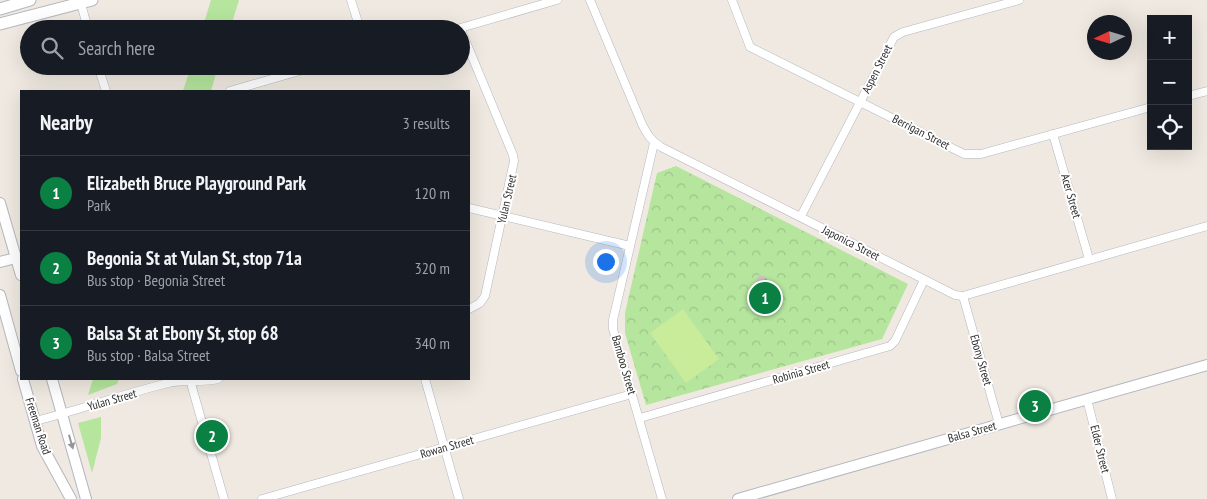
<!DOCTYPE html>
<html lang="en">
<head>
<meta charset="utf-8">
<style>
	:root { --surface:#171b24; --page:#20242c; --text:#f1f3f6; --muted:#9ea1a6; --line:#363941; --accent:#0b8043 }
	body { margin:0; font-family:"PT Sans Narrow",sans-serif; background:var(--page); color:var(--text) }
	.controls { position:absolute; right:15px; top:15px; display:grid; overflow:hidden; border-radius:0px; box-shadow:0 5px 20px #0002 }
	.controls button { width:45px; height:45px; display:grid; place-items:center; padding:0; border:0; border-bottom:1px solid var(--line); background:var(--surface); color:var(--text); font:25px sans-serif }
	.compass { position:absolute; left:1087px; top:15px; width:45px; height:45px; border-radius:50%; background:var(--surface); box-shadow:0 5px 20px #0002; rotate:266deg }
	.you { position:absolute; left:605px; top:261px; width:18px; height:18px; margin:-12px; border:4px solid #fff; border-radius:50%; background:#1a73e8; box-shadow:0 0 0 8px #1a73e833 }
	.badge { display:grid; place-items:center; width:32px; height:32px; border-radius:50%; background:var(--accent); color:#fff; font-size:16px; font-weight:700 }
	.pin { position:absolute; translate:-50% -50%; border:2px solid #fff; box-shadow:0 1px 5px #0006 }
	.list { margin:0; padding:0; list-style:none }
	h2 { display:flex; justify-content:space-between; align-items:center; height:65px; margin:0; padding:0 20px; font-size:21px }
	h2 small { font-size:16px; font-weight:400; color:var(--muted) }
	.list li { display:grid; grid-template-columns:32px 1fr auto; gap:15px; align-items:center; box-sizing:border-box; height:75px; padding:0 20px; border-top:1px solid var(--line) }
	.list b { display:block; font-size:19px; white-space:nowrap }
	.list p { margin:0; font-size:16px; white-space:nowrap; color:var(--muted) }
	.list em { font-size:16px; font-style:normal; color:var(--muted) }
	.icon { flex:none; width:28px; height:28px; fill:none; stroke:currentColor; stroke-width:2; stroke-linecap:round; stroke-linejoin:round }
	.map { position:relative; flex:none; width:1207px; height:499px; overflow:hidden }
	.search { position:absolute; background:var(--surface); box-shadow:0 5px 20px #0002; left:20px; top:20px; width:450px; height:55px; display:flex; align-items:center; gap:12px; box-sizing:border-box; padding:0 18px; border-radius:28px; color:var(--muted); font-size:19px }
	.panel { position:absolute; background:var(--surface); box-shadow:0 5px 20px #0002; left:20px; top:90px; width:450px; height:290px; border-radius:0px }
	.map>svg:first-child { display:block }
	.grass { fill:#b6e59e }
	.park { fill:url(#park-crowns) }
	.pitch { fill:#c9ec9a }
	.shadow { fill:#0003 }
	.building { fill:#cbc7bf }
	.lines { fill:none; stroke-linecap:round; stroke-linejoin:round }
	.minor-casing { stroke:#b4b7c1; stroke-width:9 }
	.tertiary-casing { stroke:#b4b7c1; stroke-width:12 }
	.secondary-casing { stroke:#b4b7c1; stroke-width:13 }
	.minor { stroke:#fff; stroke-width:8 }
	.tertiary { stroke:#fff; stroke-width:10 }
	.secondary { stroke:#fff; stroke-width:11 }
	.oneway { fill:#969696 }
	.labels { text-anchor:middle; stroke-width:4; stroke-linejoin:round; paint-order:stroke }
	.street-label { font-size:12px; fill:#2e2e2e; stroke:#fff }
</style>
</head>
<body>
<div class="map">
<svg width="1207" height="499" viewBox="0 0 1207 499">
	<defs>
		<pattern id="park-crowns" width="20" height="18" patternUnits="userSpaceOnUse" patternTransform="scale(1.25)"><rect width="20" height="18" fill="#b6e59e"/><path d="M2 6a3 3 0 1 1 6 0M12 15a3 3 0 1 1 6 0" fill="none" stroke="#9dc588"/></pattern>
	</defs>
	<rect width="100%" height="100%" fill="#efe9e1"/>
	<g class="grass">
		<polygon points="211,0 239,0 230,29 202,29"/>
		<polygon points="191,66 218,66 211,91 183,91"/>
		<polygon points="93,379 119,379 117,384 88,395"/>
		<polygon points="101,417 101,438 92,473 78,423"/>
	</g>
	<polygon class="park" points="676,166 908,284 882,339 646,405 625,333 625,313 657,173"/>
	<polygon class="pitch" points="683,309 719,359 686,383 650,333"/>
	<polygon class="shadow" points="760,276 767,279 765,285 757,281"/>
	<polygon class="building" points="759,274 766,277 763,285 756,282"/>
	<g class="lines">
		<g class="minor-casing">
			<g id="minor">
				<polyline points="80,0 88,29"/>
				<polyline points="351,0 360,29"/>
				<path d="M590,0L642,124C647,134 651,141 661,147L955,295L963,296L1207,226"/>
				<polyline points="732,0 750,47 964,154 981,154 1151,107"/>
				<polyline points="457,29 557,0"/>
				<polyline points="461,30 513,155 514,161 485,296 480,303 469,309"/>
				<polyline points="98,66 106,91"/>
				<polyline points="230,91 317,66"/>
				<polyline points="1188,96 1207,91"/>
				<polyline points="1053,134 1089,259"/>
				<polyline points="654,143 613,320 613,329 662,499"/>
				<polyline points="469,208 630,246"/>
				<polyline points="801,216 894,37 903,32 1019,0"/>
				<polyline points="963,296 999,424"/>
				<polyline points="191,379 192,387 224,499"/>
				<polyline points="425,379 459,499"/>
				<polyline points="1087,399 1112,499"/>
				<polyline points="640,418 890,346 895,341 924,280"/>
				<path d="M35,421C80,410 123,394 168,383C185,379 202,383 218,379"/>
				<polyline points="262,499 632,394"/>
			</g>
		</g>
		<g class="tertiary-casing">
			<g id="tertiary">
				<polyline points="0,203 21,275"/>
				<polyline points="0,262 16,258"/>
				<polyline points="0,295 21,371"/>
				<polyline points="23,379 42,446 71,499"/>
				<polyline points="52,379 86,499"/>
				<polyline points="738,499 1207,365"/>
			</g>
		</g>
		<g class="secondary-casing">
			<g id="secondary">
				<polyline points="0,9 30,0"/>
				<polyline points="0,24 92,0"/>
			</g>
		</g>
		<use href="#minor" class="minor"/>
		<use href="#tertiary" class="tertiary"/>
		<use href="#secondary" class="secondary"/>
	</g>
	<defs><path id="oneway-solid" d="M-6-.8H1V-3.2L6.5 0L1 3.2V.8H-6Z" transform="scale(1.25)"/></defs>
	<use class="oneway" href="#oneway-solid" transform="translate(71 442) rotate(74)"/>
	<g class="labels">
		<g class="street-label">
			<text transform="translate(877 69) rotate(-63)" y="4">Aspen Street</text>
			<text transform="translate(921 132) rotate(27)" y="4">Berrigan Street</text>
			<text transform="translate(1071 196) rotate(74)" y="4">Acer Street</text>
			<text transform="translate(507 199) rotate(-77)" y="4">Yulan Street</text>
			<text transform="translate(851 243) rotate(27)" y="4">Japonica Street</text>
			<text transform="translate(981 360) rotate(74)" y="4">Ebony Street</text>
			<text transform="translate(624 365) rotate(74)" y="4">Bamboo Street</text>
			<text transform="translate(801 372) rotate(-16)" y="4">Robinia Street</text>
			<text transform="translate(112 400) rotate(-16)" y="4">Yulan Street</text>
			<text transform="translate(38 426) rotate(72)" y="4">Freeman Road</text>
			<text transform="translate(972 432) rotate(-16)" y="4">Balsa Street</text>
			<text transform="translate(447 447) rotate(-16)" y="4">Rowan Street</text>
			<text transform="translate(1100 449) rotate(76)" y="4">Elder Street</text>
		</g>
	</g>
</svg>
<div class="controls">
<button>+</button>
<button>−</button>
<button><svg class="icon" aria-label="locate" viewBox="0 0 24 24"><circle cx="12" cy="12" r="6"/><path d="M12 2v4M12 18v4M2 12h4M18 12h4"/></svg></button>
</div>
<svg class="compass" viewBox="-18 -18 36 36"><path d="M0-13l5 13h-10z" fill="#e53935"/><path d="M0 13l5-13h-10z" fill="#9ea1a6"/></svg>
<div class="you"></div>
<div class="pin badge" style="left:765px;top:298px">1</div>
<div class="pin badge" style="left:212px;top:436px">2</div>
<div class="pin badge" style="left:1035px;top:406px">3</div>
<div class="search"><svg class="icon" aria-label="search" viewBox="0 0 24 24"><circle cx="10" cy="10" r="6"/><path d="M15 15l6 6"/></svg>Search here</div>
<section class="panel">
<h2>Nearby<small>3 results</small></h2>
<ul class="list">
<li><span class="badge">1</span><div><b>Elizabeth Bruce Playground Park</b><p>Park</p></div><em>120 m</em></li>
<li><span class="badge">2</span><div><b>Begonia St at Yulan St, stop 71a</b><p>Bus stop · Begonia Street</p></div><em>320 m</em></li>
<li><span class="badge">3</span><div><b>Balsa St at Ebony St, stop 68</b><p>Bus stop · Balsa Street</p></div><em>340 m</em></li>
</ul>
</section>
</div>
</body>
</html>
